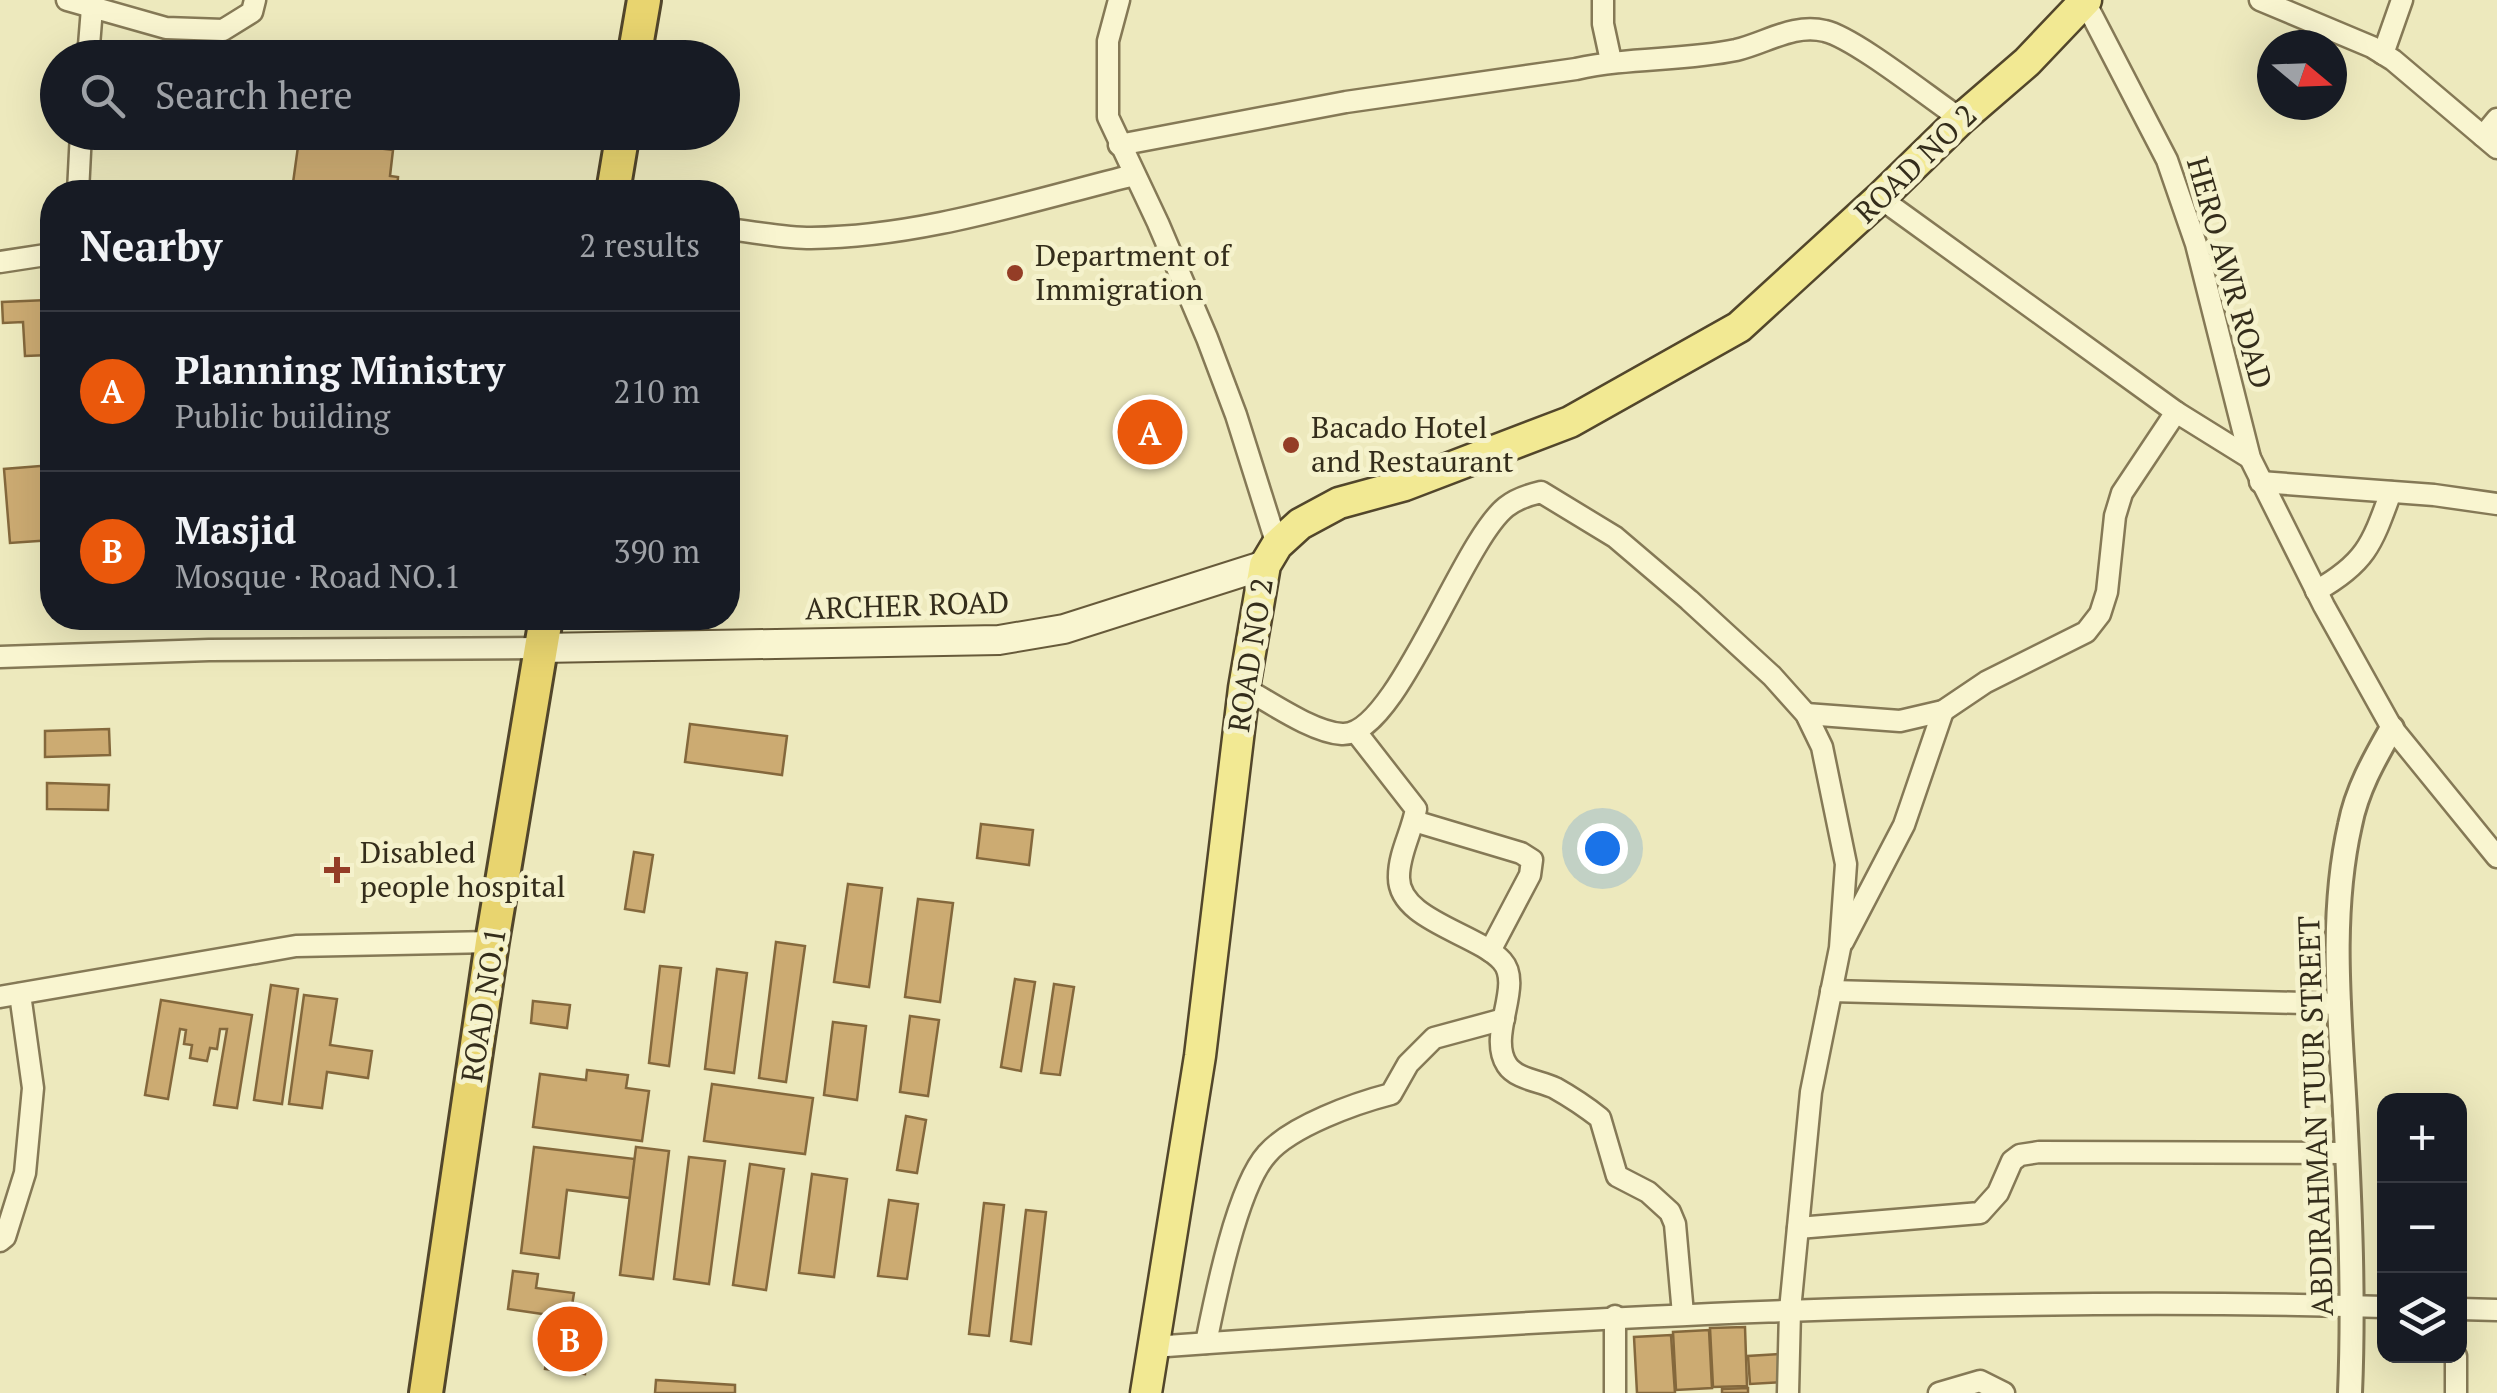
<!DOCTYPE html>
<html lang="en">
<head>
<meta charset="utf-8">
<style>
	:root { --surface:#171b24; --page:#242831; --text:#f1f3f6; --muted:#9ea1a6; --line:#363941; --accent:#ea580c }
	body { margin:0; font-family:"PT Serif",serif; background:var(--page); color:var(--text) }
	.controls { position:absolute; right:30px; bottom:30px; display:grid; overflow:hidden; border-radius:20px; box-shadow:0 10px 40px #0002 }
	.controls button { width:90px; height:90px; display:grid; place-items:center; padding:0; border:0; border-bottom:2px solid var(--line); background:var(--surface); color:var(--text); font:50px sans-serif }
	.compass { position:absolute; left:2257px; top:30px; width:90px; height:90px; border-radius:50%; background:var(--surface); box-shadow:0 10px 40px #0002; rotate:109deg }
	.you { position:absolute; left:1602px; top:848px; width:35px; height:35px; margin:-25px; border:8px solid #fff; border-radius:50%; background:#1a73e8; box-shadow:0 0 0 15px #1a73e833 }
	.badge { display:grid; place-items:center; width:65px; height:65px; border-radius:50%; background:var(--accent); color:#fff; font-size:32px; font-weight:700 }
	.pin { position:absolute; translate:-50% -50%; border:5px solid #fff; box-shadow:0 2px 10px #0006 }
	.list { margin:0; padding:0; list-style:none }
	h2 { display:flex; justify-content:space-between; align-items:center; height:130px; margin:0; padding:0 40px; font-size:42px }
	h2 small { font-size:32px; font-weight:400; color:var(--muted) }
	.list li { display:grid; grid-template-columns:65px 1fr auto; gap:30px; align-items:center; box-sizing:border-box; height:160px; padding:0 40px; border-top:2px solid var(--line) }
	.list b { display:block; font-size:38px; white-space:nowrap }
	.list p { margin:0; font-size:32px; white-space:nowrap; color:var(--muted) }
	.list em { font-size:32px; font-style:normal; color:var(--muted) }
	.icon { flex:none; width:55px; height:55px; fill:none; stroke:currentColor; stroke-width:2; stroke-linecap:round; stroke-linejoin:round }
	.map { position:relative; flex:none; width:2497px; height:1393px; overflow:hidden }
	.search { position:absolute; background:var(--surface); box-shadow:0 10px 40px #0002; left:40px; top:40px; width:700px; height:110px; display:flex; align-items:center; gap:25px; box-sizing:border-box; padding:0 35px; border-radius:55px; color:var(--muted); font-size:38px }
	.panel { position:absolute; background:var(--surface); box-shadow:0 10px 40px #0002; left:40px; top:180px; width:700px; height:450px; border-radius:40px }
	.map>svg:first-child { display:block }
	.building { fill:#ccab72; stroke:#84683c; stroke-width:2.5 }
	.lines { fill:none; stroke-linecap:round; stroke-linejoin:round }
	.minor-casing { stroke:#857956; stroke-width:25 }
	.tertiary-casing { stroke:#857956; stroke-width:28 }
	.secondary-casing { stroke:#675a3a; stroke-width:32 }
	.primary-casing { stroke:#52462b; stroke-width:35 }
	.trunk-casing { stroke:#52462b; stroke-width:38 }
	.minor { stroke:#f9f5d0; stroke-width:20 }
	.tertiary { stroke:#f9f5d0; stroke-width:22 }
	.secondary { stroke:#f9f5d0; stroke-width:28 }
	.primary { stroke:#f2e993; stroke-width:30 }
	.trunk { stroke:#e8d46f; stroke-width:32 }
	.poi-dot { fill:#943d26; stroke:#f5f2cc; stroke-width:4 }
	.labels { text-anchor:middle; stroke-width:10; stroke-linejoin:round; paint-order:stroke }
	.street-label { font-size:30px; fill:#342d1b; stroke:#f5f2cc }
	.poi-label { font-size:30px; fill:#342d1b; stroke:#f5f2cc; text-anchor:start }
</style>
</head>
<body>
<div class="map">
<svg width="2497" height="1393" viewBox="0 0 2497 1393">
	<rect width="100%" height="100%" fill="#ede9bd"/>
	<g class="building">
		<polygon points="300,132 370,132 368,147 393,150 390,176 398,177 397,192 292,190"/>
		<polygon points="47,300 50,355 25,356 23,322 3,323 2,302"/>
		<polygon points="52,465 52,540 10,543 4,469"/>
		<polygon points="690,724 787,736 782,775 685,762"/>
		<polygon points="109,729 110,755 45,757 45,731"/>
		<polygon points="47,783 109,785 108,810 47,809"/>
		<polygon points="981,824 1033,830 1029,865 977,858"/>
		<polygon points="634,852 653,855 644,912 625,909"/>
		<polygon points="848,884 882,888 869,987 834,982"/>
		<polygon points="918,899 953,903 940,1002 905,997"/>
		<polygon points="776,942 805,946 786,1082 759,1078"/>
		<polygon points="660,966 681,968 669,1066 649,1063"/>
		<polygon points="717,969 747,973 734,1073 705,1069"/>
		<polygon points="1015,979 1035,982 1021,1071 1001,1067"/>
		<polygon points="1054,984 1074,987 1060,1075 1041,1073"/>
		<polygon points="271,985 298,989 282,1104 254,1100"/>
		<polygon points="304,995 337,999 330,1045 372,1051 368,1078 327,1072 322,1108 289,1104"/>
		<polygon points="161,1000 252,1015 237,1108 214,1105 227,1029 220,1029 217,1049 210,1048 207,1061 190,1058 192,1045 184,1044 186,1030 180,1029 168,1099 145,1095"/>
		<polygon points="533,1001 570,1005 567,1028 531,1023"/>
		<polygon points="910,1016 939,1020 928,1096 900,1092"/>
		<polygon points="833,1022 866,1026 857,1100 824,1095"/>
		<polygon points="587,1070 628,1075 626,1088 649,1091 642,1141 533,1127 540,1074 586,1080"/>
		<polygon points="712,1084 813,1098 805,1154 704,1141"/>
		<polygon points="906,1116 926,1120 917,1173 897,1170"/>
		<polygon points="534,1147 635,1159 630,1198 567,1190 559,1258 521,1253"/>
		<polygon points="636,1147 669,1151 653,1279 620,1275"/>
		<polygon points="689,1157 725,1161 709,1284 674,1279"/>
		<polygon points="750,1164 784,1169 766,1290 733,1285"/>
		<polygon points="812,1174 847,1179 834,1277 799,1273"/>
		<polygon points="889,1200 918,1204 907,1279 878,1276"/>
		<polygon points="984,1203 1004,1205 989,1336 969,1334"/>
		<polygon points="1026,1210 1046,1212 1031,1344 1011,1341"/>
		<polygon points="513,1271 538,1274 536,1288 574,1293 570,1318 508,1309"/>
		<polygon points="1745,1327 1747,1386 1713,1387 1710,1328"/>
		<polygon points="1709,1330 1712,1388 1676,1390 1673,1332"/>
		<polygon points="550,1331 589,1335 585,1374 545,1369"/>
		<polygon points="1671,1335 1675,1393 1637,1393 1634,1337"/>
		<polygon points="1782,1354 1785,1382 1750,1384 1748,1356"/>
		<polygon points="656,1380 735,1385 735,1393 655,1393"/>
		<polygon points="1748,1388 1748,1393 1722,1393 1722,1389"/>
	</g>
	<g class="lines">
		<g class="minor-casing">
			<g id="minor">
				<polyline points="67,0 166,28 223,30 252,12 255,0"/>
				<polyline points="1119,0 1108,41 1108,117 1158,223 1207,338 1236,415 1277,545"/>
				<polyline points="1603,0 1603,24 1611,61"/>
				<polyline points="2260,0 2372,47 2393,60 2497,148"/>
				<polyline points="2085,2 2167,160 2196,244 2250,458 2324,606 2392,728 2497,857"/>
				<polyline points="2383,54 2402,0"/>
				<polyline points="88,58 92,8"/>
				<polyline points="2483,136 2497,119"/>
				<path d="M1119,145L1346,102L1576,69C1629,57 1683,61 1736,50C1766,43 1794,23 1825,31C1855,38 1931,99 1961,119"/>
				<polyline points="78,192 81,132"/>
				<polyline points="1880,198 2176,412 2250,458"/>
				<path d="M728,229C755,232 784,238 811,238C921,237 1029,201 1134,175"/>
				<polyline points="0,262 52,254"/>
				<polyline points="2260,482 2434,495 2497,504"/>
				<path d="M2316,591C2366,563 2372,544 2391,492"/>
				<polyline points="0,657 209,650 541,648"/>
				<path d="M1244,688C1270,702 1312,732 1342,734C1396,737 1461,543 1506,507C1516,499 1528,495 1541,492L1615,537L1689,600L1772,676L1806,714L1822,747L1846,864L1840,948L1811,1092L1790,1310L1788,1393"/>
				<polyline points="1806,714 1900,721 1943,711 1986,682 2086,632 2100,614 2107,592 2115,516 2122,493 2176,412"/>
				<path d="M1356,732L1416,809C1412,832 1399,853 1399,876C1397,920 1477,933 1502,961C1524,985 1487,1035 1507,1065C1516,1079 1540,1081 1555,1088C1571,1097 1586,1107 1600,1118L1617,1176L1648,1192L1670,1212L1675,1224L1683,1314"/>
				<polyline points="1414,821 1521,853 1532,860 1530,875 1490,951"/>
				<polyline points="1843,942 1904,825 1943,711"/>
				<polyline points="1831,991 2340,1004"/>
				<polyline points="0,997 296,946 492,942"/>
				<polyline points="1798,1228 1980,1213 1998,1193 2012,1161 2020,1155 2039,1152 2347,1153"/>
				<polyline points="0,1241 5,1237 25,1173 33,1088 20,994"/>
				<polyline points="2460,1309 2497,1310"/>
				<polyline points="1615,1316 1615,1393"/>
				<path d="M1206,1343C1215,1298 1237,1187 1267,1154C1291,1126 1356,1103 1391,1094L1408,1064L1434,1038L1504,1019"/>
				<path d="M1153,1347C1563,1318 1973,1295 2384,1307"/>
				<polyline points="1939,1393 1980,1381 2004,1393"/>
				<polyline points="2456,1393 2456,1356"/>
			</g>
		</g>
		<g class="tertiary-casing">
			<path id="tertiary" d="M2350,1393C2354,1299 2350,1206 2345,1112C2340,1017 2329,918 2350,825C2357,789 2375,758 2392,728"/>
		</g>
		<g class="secondary-casing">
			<polyline id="secondary" points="541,648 999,640 1064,629 1265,565"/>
		</g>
		<g class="primary-casing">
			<polyline id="primary" points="1146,1393 1200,1056 1244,688 1265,565 1277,545 1300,524 1339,503 1405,485 1570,422 1739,327 1880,198 1961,119 2027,62 2086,0"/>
		</g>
		<g class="trunk-casing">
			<g id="trunk">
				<polyline points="634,58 644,0"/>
				<polyline points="613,192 623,132"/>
				<polyline points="426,1393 492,942 546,618"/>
			</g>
		</g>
		<use href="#minor" class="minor"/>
		<use href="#tertiary" class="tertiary"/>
		<use href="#secondary" class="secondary"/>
		<use href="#primary" class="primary"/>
		<use href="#trunk" class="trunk"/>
	</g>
	<g class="poi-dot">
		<circle cx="1015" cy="273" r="10"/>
		<circle cx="1291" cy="445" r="10"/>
		<path d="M332 855h10v10h10v10h-10v10h-10v-10h-10v-10h10z"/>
	</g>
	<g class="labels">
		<g class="street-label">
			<text transform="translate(1916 164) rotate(-44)" y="10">ROAD NO 2</text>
			<text transform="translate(2229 273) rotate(74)" y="10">HERO AWR ROAD</text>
			<text transform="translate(907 606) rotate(-2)" y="10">ARCHER ROAD</text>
			<text transform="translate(1251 655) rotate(-81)" y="10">ROAD NO 2</text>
			<text transform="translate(484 1005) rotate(-81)" y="10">ROAD NO.1</text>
			<text transform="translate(2316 1116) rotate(-92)" y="10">ABDIRAHMAN TUUR STREET</text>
		</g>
		<g class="poi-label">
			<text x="1035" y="266">Department of<tspan x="1035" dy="34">Immigration</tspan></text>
			<text x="1311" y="438">Bacado Hotel<tspan x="1311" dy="34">and Restaurant</tspan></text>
			<text x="360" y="863">Disabled<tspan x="360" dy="34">people hospital</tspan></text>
		</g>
	</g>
</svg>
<div class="controls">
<button>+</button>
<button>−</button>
<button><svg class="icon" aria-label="layers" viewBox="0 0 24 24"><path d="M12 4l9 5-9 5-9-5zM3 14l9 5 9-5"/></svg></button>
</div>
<svg class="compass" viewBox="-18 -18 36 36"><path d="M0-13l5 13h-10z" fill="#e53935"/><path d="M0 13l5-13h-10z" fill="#9ea1a6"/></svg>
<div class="you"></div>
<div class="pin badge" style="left:1150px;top:432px">A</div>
<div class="pin badge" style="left:570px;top:1339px">B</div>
<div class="search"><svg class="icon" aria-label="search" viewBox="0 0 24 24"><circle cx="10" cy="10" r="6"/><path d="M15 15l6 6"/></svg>Search here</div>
<section class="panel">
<h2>Nearby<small>2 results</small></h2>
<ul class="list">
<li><span class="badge">A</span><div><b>Planning Ministry</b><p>Public building</p></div><em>210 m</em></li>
<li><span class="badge">B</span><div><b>Masjid</b><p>Mosque · Road NO.1</p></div><em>390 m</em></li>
</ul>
</section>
</div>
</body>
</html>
